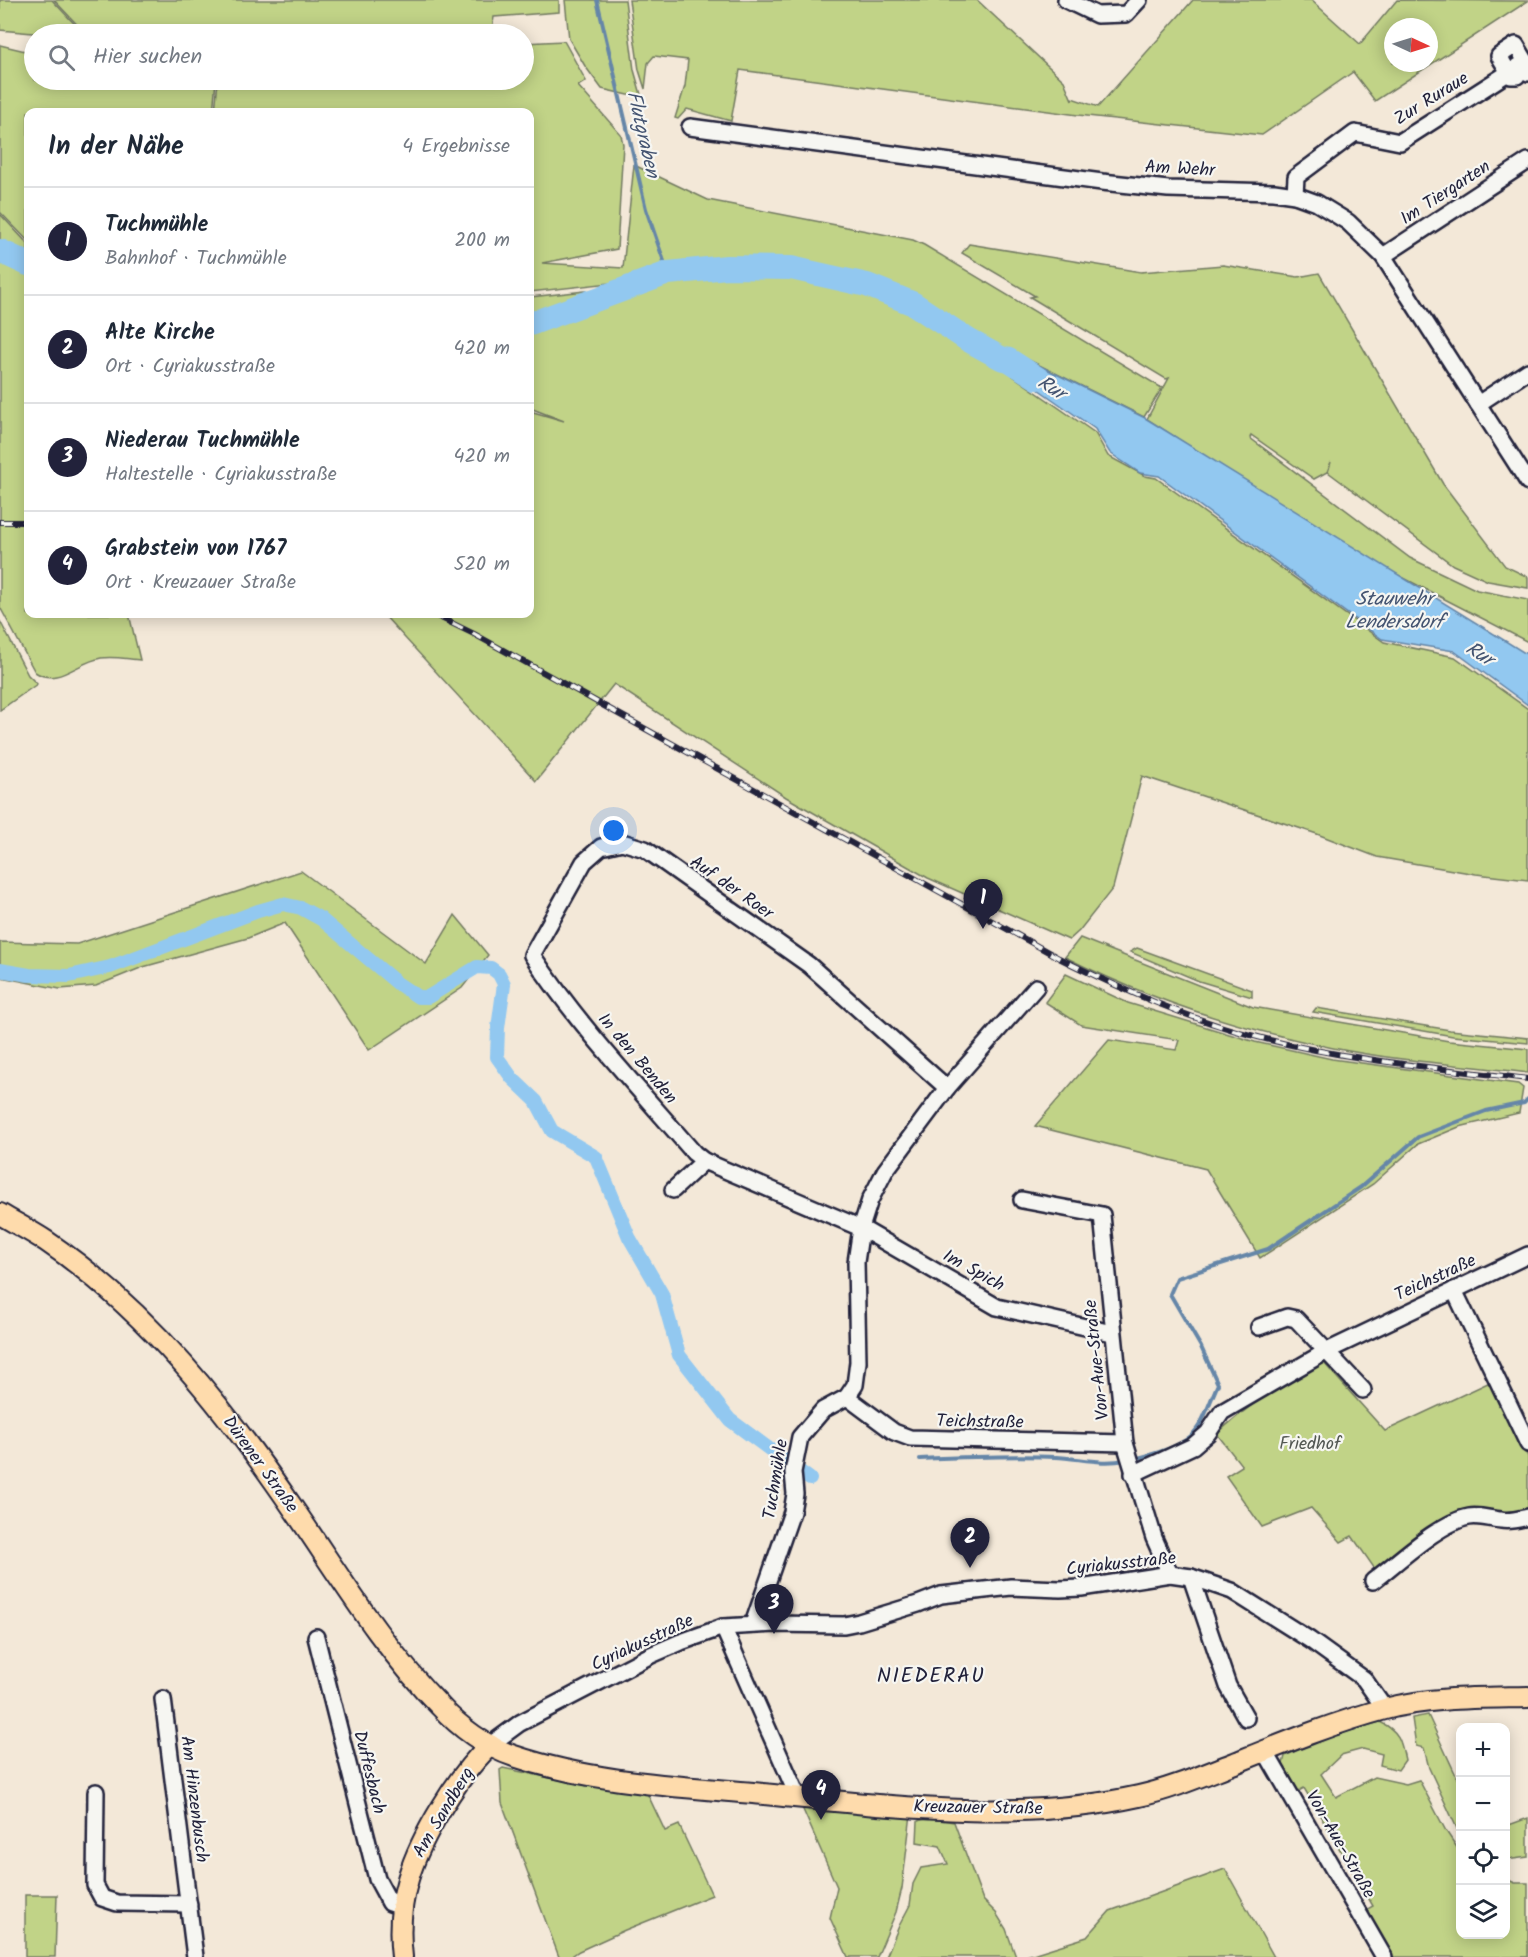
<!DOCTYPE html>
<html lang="de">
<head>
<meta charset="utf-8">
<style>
	:root { --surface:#fff; --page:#f2f2f3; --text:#1f2937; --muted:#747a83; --line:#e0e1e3; --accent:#22223b }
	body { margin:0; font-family:Kalam,sans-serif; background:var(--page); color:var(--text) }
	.controls { position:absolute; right:18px; bottom:18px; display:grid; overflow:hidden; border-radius:12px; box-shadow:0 3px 15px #0003 }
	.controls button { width:54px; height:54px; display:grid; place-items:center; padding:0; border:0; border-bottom:2px solid var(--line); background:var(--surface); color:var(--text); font:30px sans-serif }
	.compass { position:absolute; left:1384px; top:18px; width:54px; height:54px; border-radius:50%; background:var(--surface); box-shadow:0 3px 15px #0003; rotate:94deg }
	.you { position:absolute; left:614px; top:831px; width:21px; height:21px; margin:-15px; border:4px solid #fff; border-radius:50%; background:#1a73e8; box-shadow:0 0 0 9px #1a73e833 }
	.badge { display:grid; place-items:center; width:39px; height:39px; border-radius:50%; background:var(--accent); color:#fff; font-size:20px; font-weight:700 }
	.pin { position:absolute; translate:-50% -50px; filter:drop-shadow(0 2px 3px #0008) }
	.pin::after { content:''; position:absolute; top:32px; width:21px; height:18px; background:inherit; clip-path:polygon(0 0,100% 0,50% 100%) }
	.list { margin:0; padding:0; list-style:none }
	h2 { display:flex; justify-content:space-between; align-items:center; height:78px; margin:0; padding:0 24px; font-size:26px }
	h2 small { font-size:20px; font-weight:400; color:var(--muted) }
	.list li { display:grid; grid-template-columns:39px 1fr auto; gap:18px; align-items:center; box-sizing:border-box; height:108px; padding:0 24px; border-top:2px solid var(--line) }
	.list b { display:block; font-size:22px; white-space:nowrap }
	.list p { margin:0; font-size:20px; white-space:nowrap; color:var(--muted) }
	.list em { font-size:20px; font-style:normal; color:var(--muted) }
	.icon { flex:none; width:33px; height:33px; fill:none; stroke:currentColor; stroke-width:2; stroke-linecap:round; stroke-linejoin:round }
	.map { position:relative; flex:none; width:1528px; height:1957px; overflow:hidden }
	.search { position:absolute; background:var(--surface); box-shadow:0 3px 15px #0003; left:24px; top:24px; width:510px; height:66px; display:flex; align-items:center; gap:15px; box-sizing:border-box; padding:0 21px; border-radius:33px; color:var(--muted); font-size:22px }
	.panel { position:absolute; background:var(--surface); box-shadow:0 3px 15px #0003; left:24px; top:108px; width:510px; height:510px; border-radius:12px }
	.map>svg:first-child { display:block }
	.green { fill:#c1d387; stroke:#727a61; stroke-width:1.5; fill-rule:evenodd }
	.water { fill:#92c8f0; stroke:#6586a8; stroke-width:1.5 }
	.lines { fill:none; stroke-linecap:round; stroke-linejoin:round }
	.stream { stroke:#6586a8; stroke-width:4 }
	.canal { stroke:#92c8f0; stroke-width:14 }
	.river { stroke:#92c8f0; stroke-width:24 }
	.minor-casing { stroke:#22223b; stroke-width:20 }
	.major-casing { stroke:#22223b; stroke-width:24 }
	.minor { stroke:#f6f6f2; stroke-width:15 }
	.major { stroke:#fedbac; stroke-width:20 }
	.rail-casing { stroke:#22223b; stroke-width:6 }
	.rail { stroke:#f6f6f2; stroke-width:4; stroke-dasharray:11; stroke-linecap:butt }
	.labels { text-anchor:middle; stroke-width:4.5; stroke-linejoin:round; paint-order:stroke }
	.street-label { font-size:18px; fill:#22223b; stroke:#f6f6f2 }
	.park-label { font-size:18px; fill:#525752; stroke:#f6f6f2 }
	.water-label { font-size:20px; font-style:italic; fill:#445471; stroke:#f6f6f2 }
	.quarter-label { font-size:21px; letter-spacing:1.5px; fill:#22223b; stroke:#f6f6f2 }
</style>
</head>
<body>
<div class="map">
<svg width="1528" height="1957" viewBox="0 0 1528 1957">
	<rect width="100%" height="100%" fill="#f3e8d8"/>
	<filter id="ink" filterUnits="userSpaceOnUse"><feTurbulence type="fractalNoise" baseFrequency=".0167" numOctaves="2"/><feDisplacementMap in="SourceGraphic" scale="12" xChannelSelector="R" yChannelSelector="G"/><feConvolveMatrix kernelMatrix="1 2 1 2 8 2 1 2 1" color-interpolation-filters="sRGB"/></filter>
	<g filter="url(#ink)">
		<g class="green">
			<polygon points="0,0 52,0 84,34 44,34 0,30"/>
			<polygon points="54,0 559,0 559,12 494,17 492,30 495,34 86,34"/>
			<polygon points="565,0 625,0 634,70 642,98 602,89 585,66 569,39"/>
			<path d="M629,0H977L1064,81L1072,100V98L1098,107L1193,0H1311L1360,44L1397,0L1528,1L1375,101L1353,72L1262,135L1078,115L740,70L731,121L687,109L678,119L675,118L685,86L688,60L654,56L648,63L645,89L639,70ZM1393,27H1429V63H1393Z"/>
			<polygon points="564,41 586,81 578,86 621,135 623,144 617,249 542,263 623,268 634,165 708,200 913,240 924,245 1162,388 1144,417 1025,358 1000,355 917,303 870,281 790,263 530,292 530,112 215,112 218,80 270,86 270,82 307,85 315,80 524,80 524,43"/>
			<polygon points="0,45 34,53 34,80 216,80 213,112 28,112 28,241 0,212"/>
			<path d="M0,214L28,244V614H129L140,660C127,659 114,656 101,658C77,662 58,687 35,672L0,607Z"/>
			<polygon points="969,244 1141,272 1223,265 1298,277 1319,273 1443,484 1505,566 1528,577 1528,588 1488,581 1453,565 1328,472 1331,462 1327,472 1314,479 1251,435 1250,438 1410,558 1477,590 1528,600 1528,642 1363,557 1147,419 1169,378 1166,379 1030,297 1035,296 962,253"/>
			<polygon points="790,269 863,287 914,307 967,343 1007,364 1013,376 1095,433 1108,456 1145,476 1156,478 1384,642 1455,657 1528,709 1528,880 1476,874 1377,857 1317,834 1142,776 1113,888 1079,931 1069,940 928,878 786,797 614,684 536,781 383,614 530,614 530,411 564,421 530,408 530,297"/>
			<polygon points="0,621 28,675 37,684 0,710"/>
			<polygon points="301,871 426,964 455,915 488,955 462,988 369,1050 285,923 248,938 143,967 96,986 60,989 0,977 0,942 77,944"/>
			<path d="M1080,938L1253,1007L1449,1041L1528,1049V1073C1463,1065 1397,1061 1333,1048C1240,1029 1150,1000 1065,957Z"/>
			<polygon points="1137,948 1252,990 1252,997 1199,981 1130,952"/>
			<polygon points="1066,974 1128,1003 1255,1042 1332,1059 1518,1084 1523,1088 1519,1113 1459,1127 1418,1144 1373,1184 1260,1258 1206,1169 1035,1126 1109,1040 1176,1050 1179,1040 1081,1025 1045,1002"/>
			<polygon points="1316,1008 1450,1030 1528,1038 1528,1043 1453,1036 1313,1012"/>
			<path d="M1323,1362L1385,1431L1490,1382L1528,1457V1511L1504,1515L1472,1508L1456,1512L1432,1527L1377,1572L1352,1536L1341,1542L1311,1508L1262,1527L1226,1476L1242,1466L1217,1434C1248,1404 1286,1382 1323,1362Z"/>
			<polygon points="1428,1715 1460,1784 1460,1835 1429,1768 1424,1748 1416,1746 1412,1718"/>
			<path d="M1380,1722C1399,1731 1401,1740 1405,1760L1398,1770L1380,1765L1382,1754L1363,1749L1341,1755L1321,1774L1336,1797L1374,1777L1406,1784L1419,1780L1446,1831L1460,1852V1934H1506V1879L1515,1883H1528V1957H1390L1364,1911L1373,1906L1304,1788L1295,1793L1282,1768L1285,1756L1322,1739Z"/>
			<polygon points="503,1768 588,1786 647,1793 665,1831 679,1825 712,1895 625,1930 579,1951 570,1957 559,1957 502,1803 500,1770"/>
			<polygon points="801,1805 911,1814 902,1888 896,1912 877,1957 848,1957 830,1918 837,1887"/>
			<polygon points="928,1818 954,1822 983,1900 996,1913 1006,1929 1016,1957 886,1957 899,1926 910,1905 913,1884 921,1868 948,1864 940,1846 917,1842 918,1821"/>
			<polygon points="1528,1818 1528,1857 1506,1860 1506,1826"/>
			<polygon points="1225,1869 1274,1957 1023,1957 1087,1937 1110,1911"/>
			<polygon points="25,1895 57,1895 55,1957 25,1957"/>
		</g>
		<polygon class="water" points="1026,359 1145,418 1528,655 1528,705 1454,651 1382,639 1159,476 1140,473 1110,453 1095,429 1015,373 1008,362 1009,360"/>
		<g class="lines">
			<g class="stream">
				<polyline points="597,0 646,209 668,273"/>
				<path d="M920,1459C965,1457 1010,1455 1056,1457C1079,1458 1102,1465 1125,1460"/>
				<path d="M1133,1459C1151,1455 1177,1448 1191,1436C1204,1424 1210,1400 1218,1384L1201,1347L1170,1294L1177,1278L1268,1249L1361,1187L1418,1137L1486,1111L1524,1103L1528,1099"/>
			</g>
			<polyline class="canal" points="0,970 29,975 69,976 110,967 258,911 283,904 301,908 321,919 397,983 418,997 428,997 477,967 491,968 499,974 504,984 498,1028 497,1057 512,1078 536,1101 552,1131 596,1157 629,1237 662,1294 679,1355 730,1420 810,1479"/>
			<g class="river">
				<polyline points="0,251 28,264"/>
				<polyline points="530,324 668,273 727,267 791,268 867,285 914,304 968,340 1001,358 1009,360 1037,378"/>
			</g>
			<g class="minor-casing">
				<g id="minor">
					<polyline points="1066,0 1097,15 1126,14 1139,0"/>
					<polyline points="1517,76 1511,76 1499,56 1516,45 1528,65"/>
					<polyline points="690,127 1102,182 1168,189 1274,192 1295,195 1317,203 1348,222 1383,256 1528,482"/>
					<polyline points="1295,195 1296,177 1355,133 1400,142 1522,64 1528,73"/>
					<polyline points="1383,256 1528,161"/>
					<polyline points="1478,404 1528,371"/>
					<path d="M947,1088L809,965L645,849L622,842L601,847L584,862L532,955C579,1026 639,1089 694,1153L704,1161L861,1228L997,1307L1112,1333"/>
					<polyline points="673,1190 704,1161"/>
					<polyline points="1022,1200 1102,1215 1125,1443 1154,1538 1170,1574"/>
					<polyline points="1454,1290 1528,1444"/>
					<polyline points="1259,1327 1287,1317 1296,1319 1363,1390"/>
					<polyline points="847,1397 894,1432 910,1438 1125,1443"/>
					<polyline points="1133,1474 1193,1446 1208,1433 1222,1412 1327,1351 1528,1255"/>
					<polyline points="1191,1577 1228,1686 1246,1718"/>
					<path d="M1373,1581C1397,1563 1440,1522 1469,1517C1480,1515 1490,1519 1501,1520C1510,1522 1519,1519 1528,1517"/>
					<polyline points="753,1624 792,1512 795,1494 793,1472 800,1437 823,1410 847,1397 855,1385 858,1362 856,1262 861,1228 870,1200 885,1171 947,1088 1036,987"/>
					<polyline points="723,1627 798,1797"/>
					<polyline points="316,1637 377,1879 390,1903 402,1907"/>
					<polyline points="163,1699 195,1957"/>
					<polyline points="490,1745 520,1723 651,1655 681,1642 723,1627 775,1624 844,1625 859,1622 918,1604 941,1595 1011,1587 1060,1589 1081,1588 1170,1574 1191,1577 1232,1591 1310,1640 1364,1679 1385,1709"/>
					<polyline points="1265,1751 1384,1957"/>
					<polyline points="96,1792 95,1885 102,1898 117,1903 189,1904"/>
				</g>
			</g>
			<g class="major-casing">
				<g id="major">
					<path d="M0,1214C15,1223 31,1231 46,1241C149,1311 226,1410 295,1511C341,1578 383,1648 440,1706C459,1727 486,1747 514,1756C591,1782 673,1786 753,1793C880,1805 1013,1824 1139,1796C1171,1789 1201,1776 1232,1764C1282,1744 1333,1723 1385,1709C1431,1697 1480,1698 1528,1697"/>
					<path d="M402,1957C395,1899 412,1856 442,1807C456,1784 470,1764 490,1745"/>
				</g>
			</g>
			<use href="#minor" class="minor"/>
			<use href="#major" class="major"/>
			<g class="rail-casing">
				<g id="rail">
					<polyline points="0,522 28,522"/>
					<path d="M433,614L474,634L615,712L1059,958C1123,990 1188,1019 1258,1037C1346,1060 1437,1068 1528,1079"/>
				</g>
			</g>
			<use href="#rail" class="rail"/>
		</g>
	</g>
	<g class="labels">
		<g class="street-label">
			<text transform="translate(1431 98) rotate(-32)" y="6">Zur Ruraue</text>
			<text transform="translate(1180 168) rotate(3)" y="6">Am Wehr</text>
			<text transform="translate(1445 192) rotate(-33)" y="6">Im Tiergarten</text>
			<text transform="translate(732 887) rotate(35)" y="6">Auf der Roer</text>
			<text transform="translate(638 1058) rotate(50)" y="6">In den Benden</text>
			<text transform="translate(974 1270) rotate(29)" y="6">Im Spich</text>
			<text transform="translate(1435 1277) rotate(-25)" y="6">Teichstraße</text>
			<text transform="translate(1096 1360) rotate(-96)" y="6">Von-Aue-Straße</text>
			<text transform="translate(980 1421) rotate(1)" y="6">Teichstraße</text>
			<text transform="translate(261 1464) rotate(54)" y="6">Dürener Straße</text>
			<text transform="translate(775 1479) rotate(-81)" y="6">Tuchmühle</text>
			<text transform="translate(1121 1563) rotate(-6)" y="6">Cyriakusstraße</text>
			<text transform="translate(642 1642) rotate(-25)" y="6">Cyriakusstraße</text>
			<text transform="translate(370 1772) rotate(76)" y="6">Duffesbach</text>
			<text transform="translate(195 1799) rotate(83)" y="6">Am Hinzenbusch</text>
			<text transform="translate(978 1807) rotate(1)" y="6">Kreuzauer Straße</text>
			<text transform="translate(443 1812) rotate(-59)" y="6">Am Sandberg</text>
			<text transform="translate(1341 1844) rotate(60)" y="6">Von-Aue-Straße</text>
		</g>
		<g class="park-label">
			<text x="1310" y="1449">Friedhof</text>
		</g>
		<g class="water-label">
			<text transform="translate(644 134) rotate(77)" y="7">Flutgraben</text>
			<text transform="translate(1052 387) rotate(32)" y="7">Rur</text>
			<text x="1394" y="605">Stauwehr<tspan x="1394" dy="23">Lendersdorf</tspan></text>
			<text transform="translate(1480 653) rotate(32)" y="7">Rur</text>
		</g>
		<g class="quarter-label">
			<text x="931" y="1682">NIEDERAU</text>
		</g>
	</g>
</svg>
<div class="controls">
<button>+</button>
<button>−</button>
<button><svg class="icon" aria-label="locate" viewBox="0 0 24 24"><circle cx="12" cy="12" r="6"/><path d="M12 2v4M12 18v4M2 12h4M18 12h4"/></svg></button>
<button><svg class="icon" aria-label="layers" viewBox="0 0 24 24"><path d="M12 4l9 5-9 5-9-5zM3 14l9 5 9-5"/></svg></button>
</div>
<svg class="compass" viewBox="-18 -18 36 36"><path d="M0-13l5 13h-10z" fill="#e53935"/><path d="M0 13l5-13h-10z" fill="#747a83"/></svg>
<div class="you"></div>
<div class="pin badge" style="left:983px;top:929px">1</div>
<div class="pin badge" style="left:970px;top:1568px">2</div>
<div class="pin badge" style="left:774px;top:1634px">3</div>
<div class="pin badge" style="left:821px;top:1820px">4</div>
<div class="search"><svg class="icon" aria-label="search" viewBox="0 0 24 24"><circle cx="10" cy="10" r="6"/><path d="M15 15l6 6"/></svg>Hier suchen</div>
<section class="panel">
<h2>In der Nähe<small>4 Ergebnisse</small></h2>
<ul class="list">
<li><span class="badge">1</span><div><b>Tuchmühle</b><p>Bahnhof · Tuchmühle</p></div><em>200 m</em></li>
<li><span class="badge">2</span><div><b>Alte Kirche</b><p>Ort · Cyriakusstraße</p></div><em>420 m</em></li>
<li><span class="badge">3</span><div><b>Niederau Tuchmühle</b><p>Haltestelle · Cyriakusstraße</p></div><em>420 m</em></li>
<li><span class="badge">4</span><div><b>Grabstein von 1767</b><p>Ort · Kreuzauer Straße</p></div><em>520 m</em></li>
</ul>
</section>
</div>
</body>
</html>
